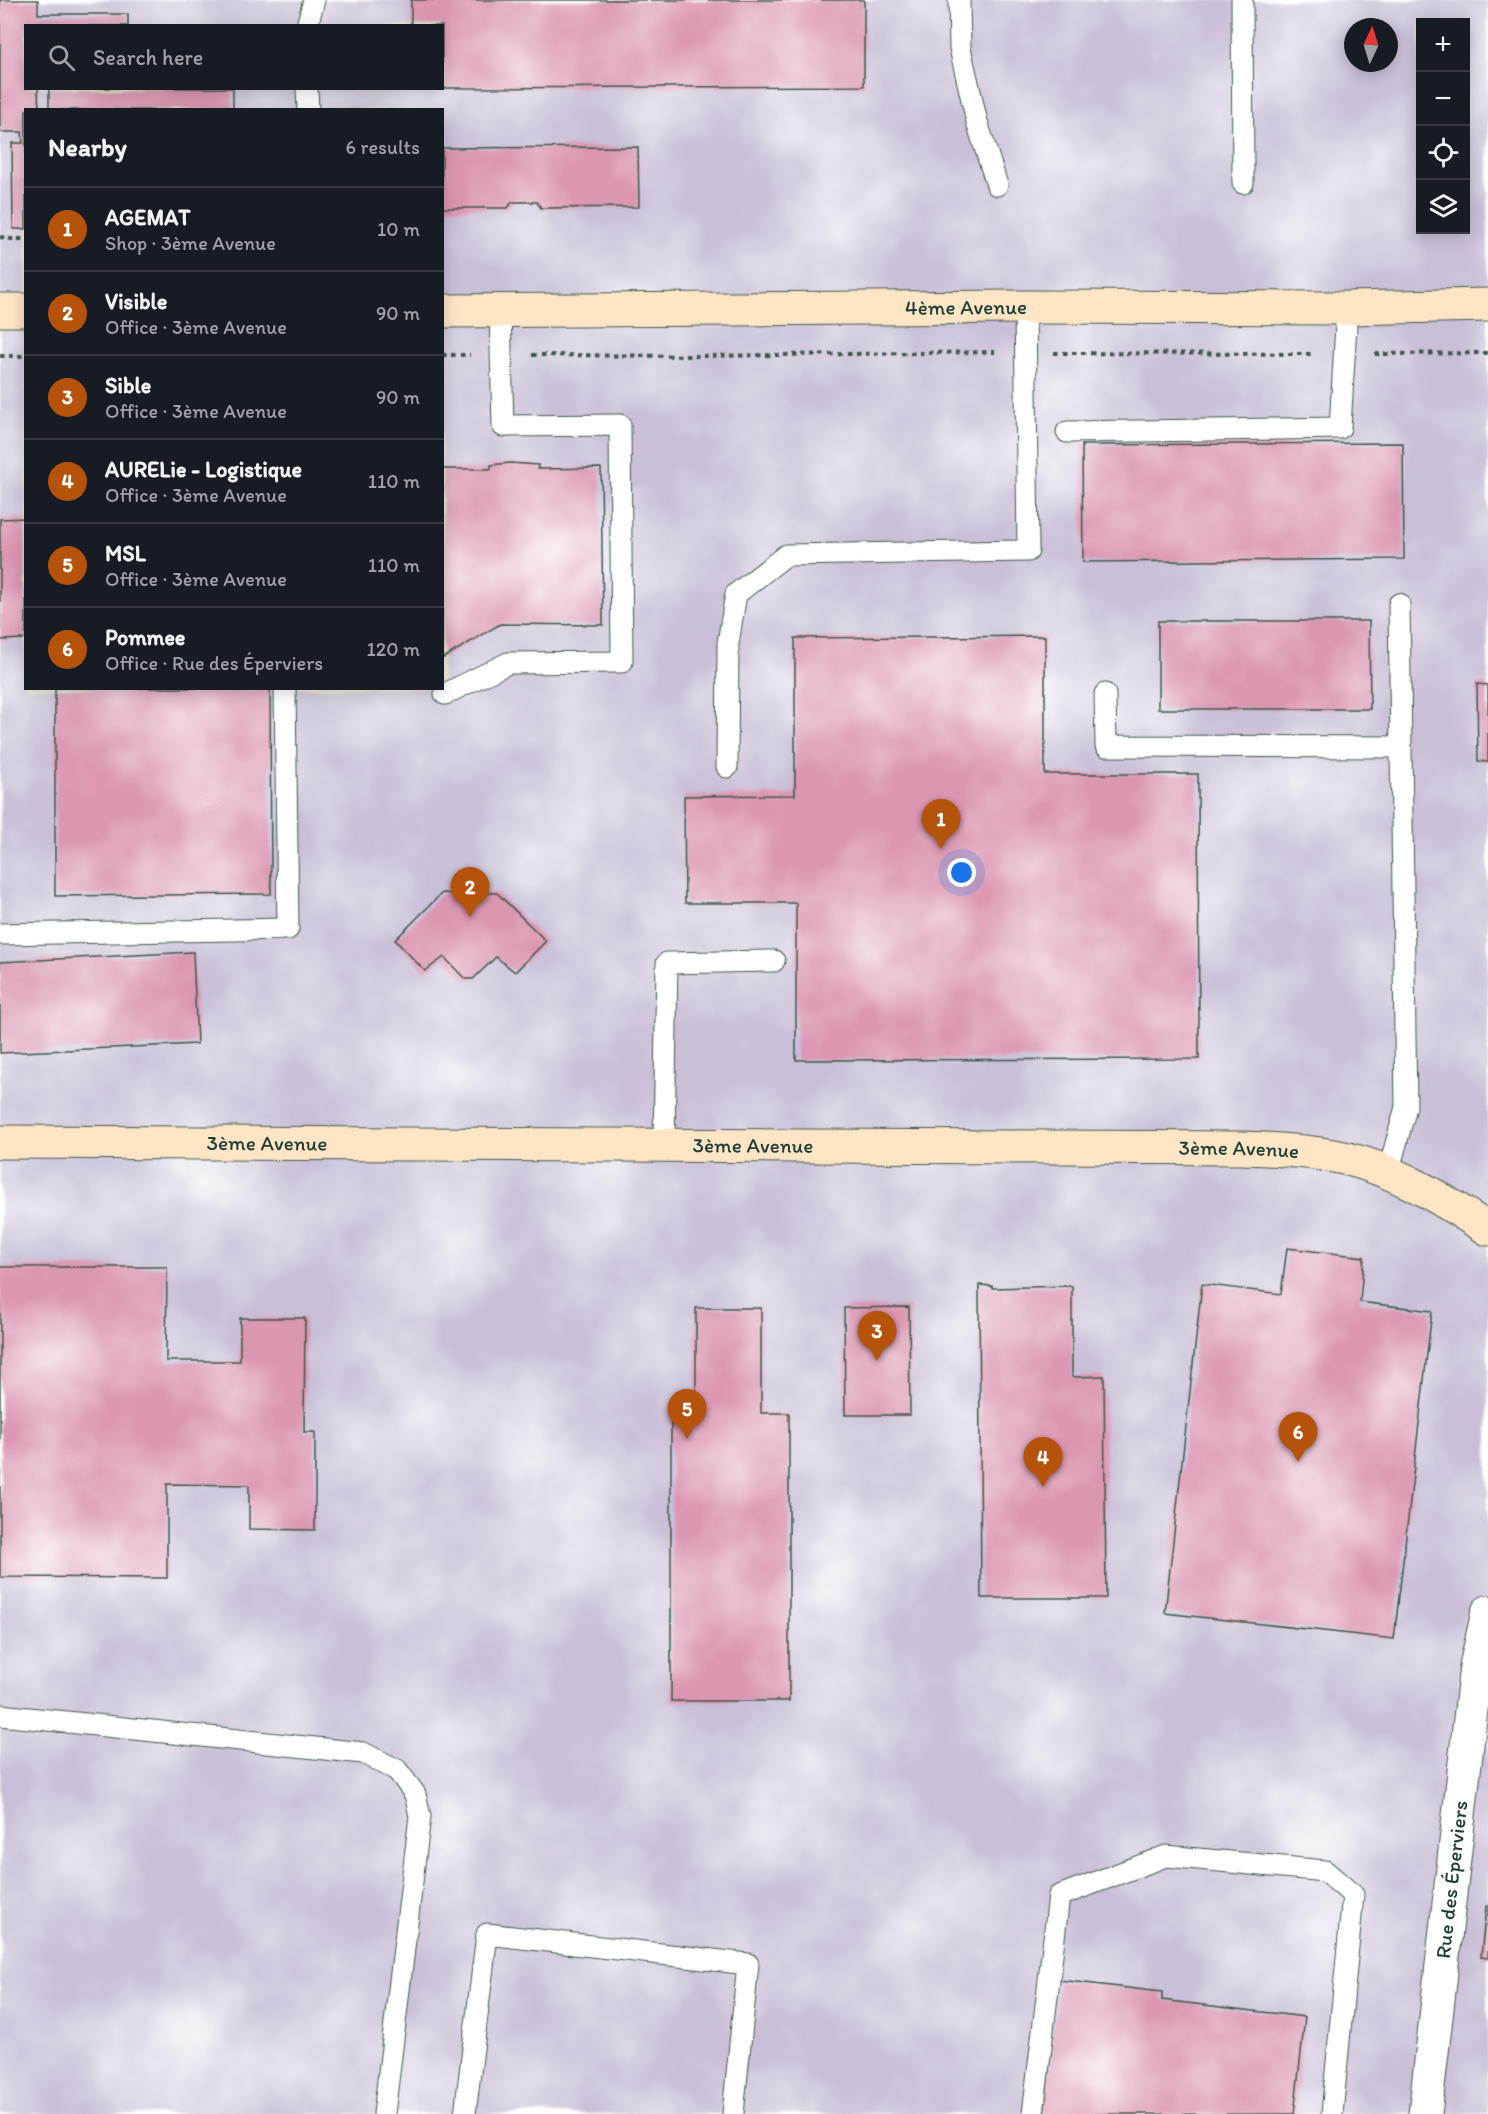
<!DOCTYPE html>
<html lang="en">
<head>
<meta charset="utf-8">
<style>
	:root { --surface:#171b24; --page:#242831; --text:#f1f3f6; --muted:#9ea1a6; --line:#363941; --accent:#b45309 }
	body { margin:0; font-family:Itim,sans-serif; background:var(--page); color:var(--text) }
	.controls { position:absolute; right:18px; top:18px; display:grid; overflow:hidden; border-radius:0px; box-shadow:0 3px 15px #0003 }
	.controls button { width:54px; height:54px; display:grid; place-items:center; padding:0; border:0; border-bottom:2px solid var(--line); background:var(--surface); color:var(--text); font:30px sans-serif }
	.compass { position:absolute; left:1344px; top:18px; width:54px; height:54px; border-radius:50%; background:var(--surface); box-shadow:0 3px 15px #0003; rotate:4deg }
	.you { position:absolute; left:962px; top:873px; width:21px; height:21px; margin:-15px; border:4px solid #fff; border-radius:50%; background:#1a73e8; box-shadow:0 0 0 9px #1a73e833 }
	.badge { display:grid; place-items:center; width:39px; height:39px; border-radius:50%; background:var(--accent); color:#fff; font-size:20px; font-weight:700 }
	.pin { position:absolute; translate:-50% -50px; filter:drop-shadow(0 2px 3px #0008) }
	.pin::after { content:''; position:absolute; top:32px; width:21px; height:18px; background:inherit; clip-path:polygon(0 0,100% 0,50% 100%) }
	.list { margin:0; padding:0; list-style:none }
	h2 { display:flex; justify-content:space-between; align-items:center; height:78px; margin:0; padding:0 24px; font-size:26px }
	h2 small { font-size:20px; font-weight:400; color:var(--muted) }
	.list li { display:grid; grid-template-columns:39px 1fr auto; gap:18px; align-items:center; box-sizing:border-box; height:84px; padding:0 24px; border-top:2px solid var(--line) }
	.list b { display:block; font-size:22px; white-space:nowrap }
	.list p { margin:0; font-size:20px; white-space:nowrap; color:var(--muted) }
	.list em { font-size:20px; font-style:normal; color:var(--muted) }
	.icon { flex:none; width:33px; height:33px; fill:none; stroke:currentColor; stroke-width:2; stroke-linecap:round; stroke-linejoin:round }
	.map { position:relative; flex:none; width:1488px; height:2114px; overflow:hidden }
	.search { position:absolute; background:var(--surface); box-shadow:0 3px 15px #0003; left:24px; top:24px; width:420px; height:66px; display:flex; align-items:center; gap:15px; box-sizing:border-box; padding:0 21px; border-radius:0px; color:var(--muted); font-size:22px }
	.panel { position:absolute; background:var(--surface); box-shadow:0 3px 15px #0003; left:24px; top:108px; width:420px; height:582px; border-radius:0px }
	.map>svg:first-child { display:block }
	.industrial { fill:#c9bfd7; fill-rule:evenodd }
	.building { fill:#db96b2 }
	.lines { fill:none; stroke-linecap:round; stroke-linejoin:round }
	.lane-casing { stroke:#3e574b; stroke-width:23 }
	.street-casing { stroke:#3e574b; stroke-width:35 }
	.secondary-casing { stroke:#3e574b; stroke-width:35 }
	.path { stroke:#3e574b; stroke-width:4; stroke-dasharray:4.5 4.5; stroke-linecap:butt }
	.lane { stroke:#fff; stroke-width:21 }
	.street { stroke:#fff; stroke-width:33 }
	.secondary { stroke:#fde5c5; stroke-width:33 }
	.labels { text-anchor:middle; stroke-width:4.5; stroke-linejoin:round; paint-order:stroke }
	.street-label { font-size:21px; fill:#1f3d34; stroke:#fff }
</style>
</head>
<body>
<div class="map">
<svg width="1488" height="2114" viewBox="0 0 1488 2114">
	<rect width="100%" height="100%" fill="#fff"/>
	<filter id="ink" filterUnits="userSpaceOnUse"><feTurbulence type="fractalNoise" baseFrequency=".0167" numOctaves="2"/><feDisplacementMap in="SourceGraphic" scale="12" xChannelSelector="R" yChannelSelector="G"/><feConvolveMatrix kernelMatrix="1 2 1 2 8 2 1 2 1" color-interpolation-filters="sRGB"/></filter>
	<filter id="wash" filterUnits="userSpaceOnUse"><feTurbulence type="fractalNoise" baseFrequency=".008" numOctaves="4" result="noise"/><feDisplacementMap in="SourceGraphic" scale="24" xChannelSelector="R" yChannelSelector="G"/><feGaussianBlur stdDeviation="1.35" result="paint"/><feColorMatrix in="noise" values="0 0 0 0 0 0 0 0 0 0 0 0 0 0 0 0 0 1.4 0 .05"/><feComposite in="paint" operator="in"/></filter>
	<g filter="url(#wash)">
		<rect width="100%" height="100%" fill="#ede8cd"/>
		<path class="industrial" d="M0,0H1488V2114H0ZM1420,22H1466V230H1420ZM26,26H442V88H26ZM1353,27H1389V63H1353ZM26,110H442V688H26Z"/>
		<g id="blocks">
			<g class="building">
				<polygon points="0,0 38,0 38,14 128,14 128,26 26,26 26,88 38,88 39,110 26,110 26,229 13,229 12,143 23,143 22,132 0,132"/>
				<polygon points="411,0 864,0 864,86 442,88 442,26 411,26"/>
				<rect x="49" y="88" width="184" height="22"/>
				<polygon points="638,147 639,207 541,208 537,202 512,202 508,208 442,208 442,148"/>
				<polygon points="1403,443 1404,559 1083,562 1082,445"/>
				<polygon points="510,463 538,465 538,469 601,468 603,625 500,624 442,659 442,469 491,469 491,465"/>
				<polygon points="26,518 26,639 0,640 0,519"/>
				<polygon points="1158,621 1369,621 1370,709 1158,709"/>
				<polygon points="1045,636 1045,774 1198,774 1199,1059 796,1060 796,903 685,903 684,796 795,795 795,638"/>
				<polygon points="1477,684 1488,685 1488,762 1478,761"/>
				<polygon points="55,688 270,688 271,894 55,896"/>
				<polygon points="458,877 483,877 483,893 497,893 546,941 515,972 496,957 473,979 465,979 444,957 425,971 395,940 442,893 457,894"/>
				<polygon points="193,952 197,1044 0,1053 0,962"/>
				<polygon points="1287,1248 1364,1257 1360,1302 1432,1311 1394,1639 1165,1613 1202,1284 1281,1294"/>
				<polygon points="0,1267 167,1267 166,1361 240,1361 240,1318 305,1318 304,1432 315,1432 315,1530 249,1529 249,1485 167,1484 167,1578 0,1577"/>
				<polygon points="979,1285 992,1286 992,1288 1072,1286 1072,1377 1104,1376 1106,1598 981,1598"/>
				<polygon points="909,1307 910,1415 845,1415 844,1308"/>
				<polygon points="696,1308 761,1308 761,1413 789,1413 789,1701 671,1701 671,1413 696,1413"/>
				<polygon points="1486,1906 1488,1906 1488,1958 1481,1957"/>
				<polygon points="1059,1980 1162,1992 1162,2000 1305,2017 1294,2114 1044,2114"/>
			</g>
		</g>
	</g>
	<g filter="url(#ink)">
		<use href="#blocks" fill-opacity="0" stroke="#3e574b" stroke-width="1.5"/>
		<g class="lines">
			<g class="lane-casing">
				<g id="lane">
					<polyline points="959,0 960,48 977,122 997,185"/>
					<polyline points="1242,0 1243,183"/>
					<polyline points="307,26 314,0"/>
					<polyline points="307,88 308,110"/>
					<polyline points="1067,432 1340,428 1347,308"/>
					<polyline points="445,694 508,663 622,662 620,425 503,426 500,311"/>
					<polyline points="1105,694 1106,746 1401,747"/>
					<polyline points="727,767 728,643 736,594 786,555 1028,551 1025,307"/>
					<polyline points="0,934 288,929 285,688"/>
					<polyline points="664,1145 667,963 774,961"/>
					<polyline points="1388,1173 1406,1107 1399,604"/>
					<polyline points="0,1715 363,1753 397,1770 415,1794 420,1816 384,2114"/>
					<polyline points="465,2114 487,1934 748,1964 733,2114"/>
					<polyline points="1033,2114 1059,1896 1166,1856 1325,1871 1353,1895 1332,2114"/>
				</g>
			</g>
			<g class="street-casing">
				<g id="street">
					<path id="s1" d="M1425,2114L1476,1666L1488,1612"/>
				</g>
			</g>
			<g class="secondary-casing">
				<g id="secondary">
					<polyline points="0,310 26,310"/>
					<path id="s2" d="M442,311L1025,307L1347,308L1488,305"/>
					<path id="s3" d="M0,1142L1243,1148C1275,1149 1307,1151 1339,1157C1393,1168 1442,1199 1488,1229"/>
				</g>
			</g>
			<g class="path">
				<polyline points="0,237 11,239 26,239"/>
				<polyline points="1054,353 1313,354"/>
				<polyline points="1375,354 1488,353"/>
				<polyline points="442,355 470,355"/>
				<polyline points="532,355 704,356 995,352"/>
				<polyline points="0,356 26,356"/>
			</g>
			<use href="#lane" class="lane"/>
			<use href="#street" class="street"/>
			<use href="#secondary" class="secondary"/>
		</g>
	</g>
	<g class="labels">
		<g class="street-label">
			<text dy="7" stroke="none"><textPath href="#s2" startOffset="524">4ème Avenue</textPath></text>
			<text dy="7" stroke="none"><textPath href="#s3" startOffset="267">3ème Avenue</textPath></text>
			<text dy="7" stroke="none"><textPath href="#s3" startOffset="753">3ème Avenue</textPath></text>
			<text dy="7" stroke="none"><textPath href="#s3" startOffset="1239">3ème Avenue</textPath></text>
			<text dy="7" stroke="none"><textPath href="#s1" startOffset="236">Rue des Éperviers</textPath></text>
		</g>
	</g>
</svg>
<div class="controls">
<button>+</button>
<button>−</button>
<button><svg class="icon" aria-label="locate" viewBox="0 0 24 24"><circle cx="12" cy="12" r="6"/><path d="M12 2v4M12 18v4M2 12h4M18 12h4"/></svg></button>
<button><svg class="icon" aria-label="layers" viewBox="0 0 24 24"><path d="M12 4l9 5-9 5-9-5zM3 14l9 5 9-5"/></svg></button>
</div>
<svg class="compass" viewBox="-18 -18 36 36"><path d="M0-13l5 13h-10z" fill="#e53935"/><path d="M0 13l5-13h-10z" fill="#9ea1a6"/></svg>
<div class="you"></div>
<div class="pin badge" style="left:941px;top:849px">1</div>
<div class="pin badge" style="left:470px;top:917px">2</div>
<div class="pin badge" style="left:877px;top:1361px">3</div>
<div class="pin badge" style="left:1043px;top:1487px">4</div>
<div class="pin badge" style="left:687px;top:1439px">5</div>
<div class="pin badge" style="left:1298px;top:1462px">6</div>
<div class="search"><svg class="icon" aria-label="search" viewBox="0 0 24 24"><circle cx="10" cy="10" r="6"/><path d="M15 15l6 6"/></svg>Search here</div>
<section class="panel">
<h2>Nearby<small>6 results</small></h2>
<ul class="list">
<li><span class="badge">1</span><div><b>AGEMAT</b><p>Shop · 3ème Avenue</p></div><em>10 m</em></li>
<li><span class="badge">2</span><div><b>Visible</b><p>Office · 3ème Avenue</p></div><em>90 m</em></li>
<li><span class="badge">3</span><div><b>Sible</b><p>Office · 3ème Avenue</p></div><em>90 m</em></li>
<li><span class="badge">4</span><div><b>AURELie - Logistique</b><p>Office · 3ème Avenue</p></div><em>110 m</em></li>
<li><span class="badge">5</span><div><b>MSL</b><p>Office · 3ème Avenue</p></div><em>110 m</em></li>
<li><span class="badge">6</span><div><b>Pommee</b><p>Office · Rue des Éperviers</p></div><em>120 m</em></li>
</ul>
</section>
</div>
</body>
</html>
